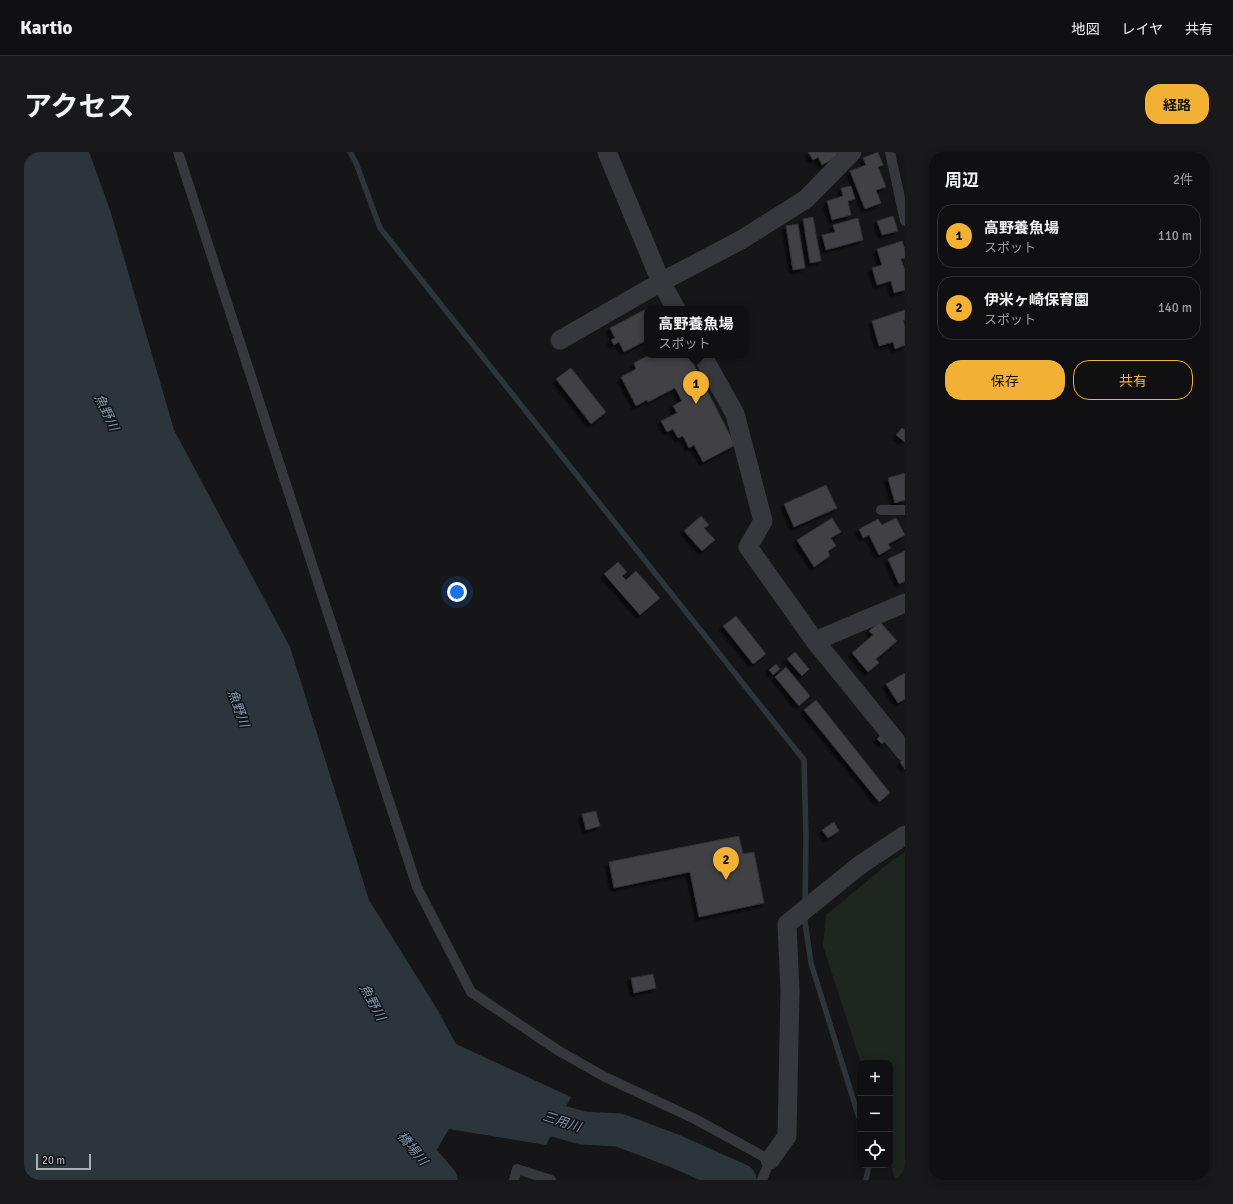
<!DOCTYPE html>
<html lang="ja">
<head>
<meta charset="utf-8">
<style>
	:root { --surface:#101012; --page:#19191b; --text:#f1f3f6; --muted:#9c9d9f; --line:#303032; --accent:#f2b134 }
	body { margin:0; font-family:Signika,"Noto Sans JP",sans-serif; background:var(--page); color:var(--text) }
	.controls { position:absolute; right:12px; bottom:12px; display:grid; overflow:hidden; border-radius:8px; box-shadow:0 2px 10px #0003 }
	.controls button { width:36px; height:36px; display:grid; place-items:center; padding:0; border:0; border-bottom:1px solid var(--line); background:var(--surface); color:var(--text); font:20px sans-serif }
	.scale { position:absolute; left:12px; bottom:10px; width:55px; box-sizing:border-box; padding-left:4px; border:2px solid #a8adb8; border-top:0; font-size:11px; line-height:14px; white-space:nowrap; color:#a8adb8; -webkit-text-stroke:3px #111113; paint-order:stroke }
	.you { position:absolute; left:433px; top:440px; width:14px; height:14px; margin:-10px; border:3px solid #fff; border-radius:50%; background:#1a73e8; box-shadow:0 0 0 6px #1a73e833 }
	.badge { display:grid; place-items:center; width:26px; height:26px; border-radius:50%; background:var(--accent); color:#111; font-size:13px; font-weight:700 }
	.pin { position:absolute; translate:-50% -33px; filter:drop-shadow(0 1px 2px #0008) }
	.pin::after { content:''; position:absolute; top:21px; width:14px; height:12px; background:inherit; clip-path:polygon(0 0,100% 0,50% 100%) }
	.popup { position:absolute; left:620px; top:154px; width:104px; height:52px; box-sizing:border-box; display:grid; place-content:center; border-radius:8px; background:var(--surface); filter:drop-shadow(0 1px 3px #0005); font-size:13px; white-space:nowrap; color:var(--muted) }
	.popup b { font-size:15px; color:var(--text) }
	.popup::after { content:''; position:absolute; left:50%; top:100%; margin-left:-8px; border:8px solid transparent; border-top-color:var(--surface) }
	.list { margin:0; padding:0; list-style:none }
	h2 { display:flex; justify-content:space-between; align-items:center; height:52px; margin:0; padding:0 16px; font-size:17px }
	h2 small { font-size:13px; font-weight:400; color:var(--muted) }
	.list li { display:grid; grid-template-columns:26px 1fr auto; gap:12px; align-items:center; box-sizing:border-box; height:64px; margin:0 8px 8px; padding:0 8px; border:1px solid var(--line); border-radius:16px }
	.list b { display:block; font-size:15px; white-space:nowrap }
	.list p { margin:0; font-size:13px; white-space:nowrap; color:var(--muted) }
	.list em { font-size:13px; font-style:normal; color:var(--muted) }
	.actions { display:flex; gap:8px; padding:12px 16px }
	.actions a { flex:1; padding:9px 0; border:1px solid var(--accent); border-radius:16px; text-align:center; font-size:14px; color:var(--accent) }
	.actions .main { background:var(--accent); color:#111 }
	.icon { flex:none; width:22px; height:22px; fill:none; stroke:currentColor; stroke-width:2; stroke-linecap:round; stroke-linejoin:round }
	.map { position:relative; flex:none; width:881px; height:1028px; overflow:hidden; border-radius:16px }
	header { display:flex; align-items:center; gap:24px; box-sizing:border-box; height:56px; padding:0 20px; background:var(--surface); border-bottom:1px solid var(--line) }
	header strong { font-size:19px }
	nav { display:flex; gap:22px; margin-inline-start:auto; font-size:14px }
	.intro { display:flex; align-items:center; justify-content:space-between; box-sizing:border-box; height:96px; padding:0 24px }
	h1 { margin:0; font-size:28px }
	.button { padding:10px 18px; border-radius:16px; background:var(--accent); color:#111; font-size:14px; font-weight:700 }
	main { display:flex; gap:24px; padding:0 24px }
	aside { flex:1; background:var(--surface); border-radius:16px; box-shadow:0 2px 10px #0003 }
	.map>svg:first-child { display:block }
	.green { fill:#1e261f }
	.water { fill:#2c353c }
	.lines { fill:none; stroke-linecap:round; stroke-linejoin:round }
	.stream { stroke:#2c353c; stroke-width:5.5 }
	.river { stroke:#2c353c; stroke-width:33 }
	.building { fill:#404145; stroke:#303034; filter:url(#shadow) }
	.lane { stroke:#37383d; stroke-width:10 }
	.street { stroke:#37383d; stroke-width:19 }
	.labels { text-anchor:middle; stroke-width:3; stroke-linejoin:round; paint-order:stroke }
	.water-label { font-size:13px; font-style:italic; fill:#7f9bb3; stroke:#111113 }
</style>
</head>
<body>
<header>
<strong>Kartio</strong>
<nav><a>地図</a><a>レイヤ</a><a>共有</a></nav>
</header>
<div class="intro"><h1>アクセス</h1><a class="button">経路</a></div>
<main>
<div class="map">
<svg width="881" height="1028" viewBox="0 0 881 1028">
	<defs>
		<filter id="shadow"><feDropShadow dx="-3.5" dy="3.5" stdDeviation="1" flood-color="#0009"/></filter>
	</defs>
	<rect width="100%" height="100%" fill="#161618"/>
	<polygon class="green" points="881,700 881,1028 871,1028 866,1009 866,911 837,911 799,794 802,763 870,707"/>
	<polygon class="water" points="0,0 65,0 86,58 150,278 266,495 345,748 413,857 432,892 547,945 522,993 425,977 395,1028 0,1028"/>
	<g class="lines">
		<g class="stream">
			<polyline points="326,0 332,11 356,76 780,608 782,686 781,753"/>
			<polyline points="780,763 787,811 836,969"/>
			<polyline points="842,1028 845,1013"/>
		</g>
		<g class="river">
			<polyline points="493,950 526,967 559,976 595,978 651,999 716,1028"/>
			<polyline points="375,979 417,1028"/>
		</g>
	</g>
	<g class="building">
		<polygon points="784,0 816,0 812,2 813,5 798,13 794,5 789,8"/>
		<polygon points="854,0 859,13 854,15 862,35 852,38 857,51 841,57 826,19 842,13 839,6"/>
		<polygon points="827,34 831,47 824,49 827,63 808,68 803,49 819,44 817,36"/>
		<polygon points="869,64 874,79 858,83 853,69"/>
		<polygon points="789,65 797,109 786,111 779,67"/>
		<polygon points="834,66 839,88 802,98 798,83 811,80 809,73"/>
		<polygon points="774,72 781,116 769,118 762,74"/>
		<polygon points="878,89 881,98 881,106 877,107 881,119 881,138 870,141 867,129 853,133 848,116 858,113 853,97"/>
		<polygon points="622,157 623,159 623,188 600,200 595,190 590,193 587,188 591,186 586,176"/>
		<polygon points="881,158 881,168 879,168 881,175 881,193 871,197 869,190 855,194 848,169"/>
		<polygon points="625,203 665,203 711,293 679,310 670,293 665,296 659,284 654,286 649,277 643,280 637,269 653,261 649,254 658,249 651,236 624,250 623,248 612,254 597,225 612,217 610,211"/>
		<polygon points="547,216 582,260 567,272 532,227"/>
		<polygon points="878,276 881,278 881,290 872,283"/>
		<polygon points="881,321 881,348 871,351 864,326"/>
		<polygon points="802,333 813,356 770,375 760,352"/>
		<polygon points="677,364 685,373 680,376 691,388 678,399 660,379"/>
		<polygon points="808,366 817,380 807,386 812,394 804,399 806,404 790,415 773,388"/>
		<polygon points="872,366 881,383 864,392 867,396 855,403 845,383 839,386 835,377 854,367 858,373"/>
		<polygon points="881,399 881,429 875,432 864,407"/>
		<polygon points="594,410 603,420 598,424 602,428 612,419 636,446 616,463 580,422"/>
		<polygon points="712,464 742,502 729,512 699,474"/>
		<polygon points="856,470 873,489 852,507 855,511 844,520 828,501 849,483 845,479"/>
		<polygon points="771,500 785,517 778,524 763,507"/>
		<polygon points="752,512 756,517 749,523 745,518"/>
		<polygon points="762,515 786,544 775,554 751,525"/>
		<polygon points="881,521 881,547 874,551 862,532"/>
		<polygon points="792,548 866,641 855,650 780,558"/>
		<polygon points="859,580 865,586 858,592 853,587"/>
		<polygon points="881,606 881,617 876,610"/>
		<polygon points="572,659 576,674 562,678 558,662"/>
		<polygon points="810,670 815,679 804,686 798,678"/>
		<polygon points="715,684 719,702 730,700 740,751 675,765 666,720 590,736 585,710"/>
		<polygon points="629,822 632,836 610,841 607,826"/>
	</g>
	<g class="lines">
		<g class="lane">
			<polyline points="154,0 393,735 447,840 535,899 581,925 671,967 746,1008 738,1028"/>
			<polyline points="866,0 881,69"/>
			<polyline points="857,358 881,358"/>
			<polyline points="490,1028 493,1017 527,1028"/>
		</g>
		<g class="street">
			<polyline points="583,0 637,130 652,157"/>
			<polyline points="536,188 637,130 717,88 782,47 828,0"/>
			<polyline points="678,203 711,262 739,369 724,395 791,489 881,600"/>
			<polyline points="791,489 881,451"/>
			<polyline points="746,1008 763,984 766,839 763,772 836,713 881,683"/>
		</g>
	</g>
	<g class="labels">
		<g class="water-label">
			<text transform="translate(83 260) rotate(64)" y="5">魚野川</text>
			<text transform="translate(215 556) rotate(70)" y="5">魚野川</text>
			<text transform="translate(349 850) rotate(62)" y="5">魚野川</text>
			<text transform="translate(538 969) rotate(18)" y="5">三用川</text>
			<text transform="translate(389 996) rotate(50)" y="5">橋場川</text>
		</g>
	</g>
</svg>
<div class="controls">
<button>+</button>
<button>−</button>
<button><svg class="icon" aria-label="locate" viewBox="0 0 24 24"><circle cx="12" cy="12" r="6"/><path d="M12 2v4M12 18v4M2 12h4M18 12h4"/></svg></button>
</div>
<div class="scale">20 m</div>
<div class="you"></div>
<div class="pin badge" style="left:672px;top:252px">1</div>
<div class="popup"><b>高野養魚場</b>スポット</div>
<div class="pin badge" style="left:702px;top:728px">2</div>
</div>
<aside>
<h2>周辺<small>2件</small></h2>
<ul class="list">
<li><span class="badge">1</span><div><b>高野養魚場</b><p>スポット</p></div><em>110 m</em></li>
<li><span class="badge">2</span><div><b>伊米ヶ崎保育園</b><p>スポット</p></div><em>140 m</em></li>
</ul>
<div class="actions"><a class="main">保存</a><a>共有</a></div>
</aside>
</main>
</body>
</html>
